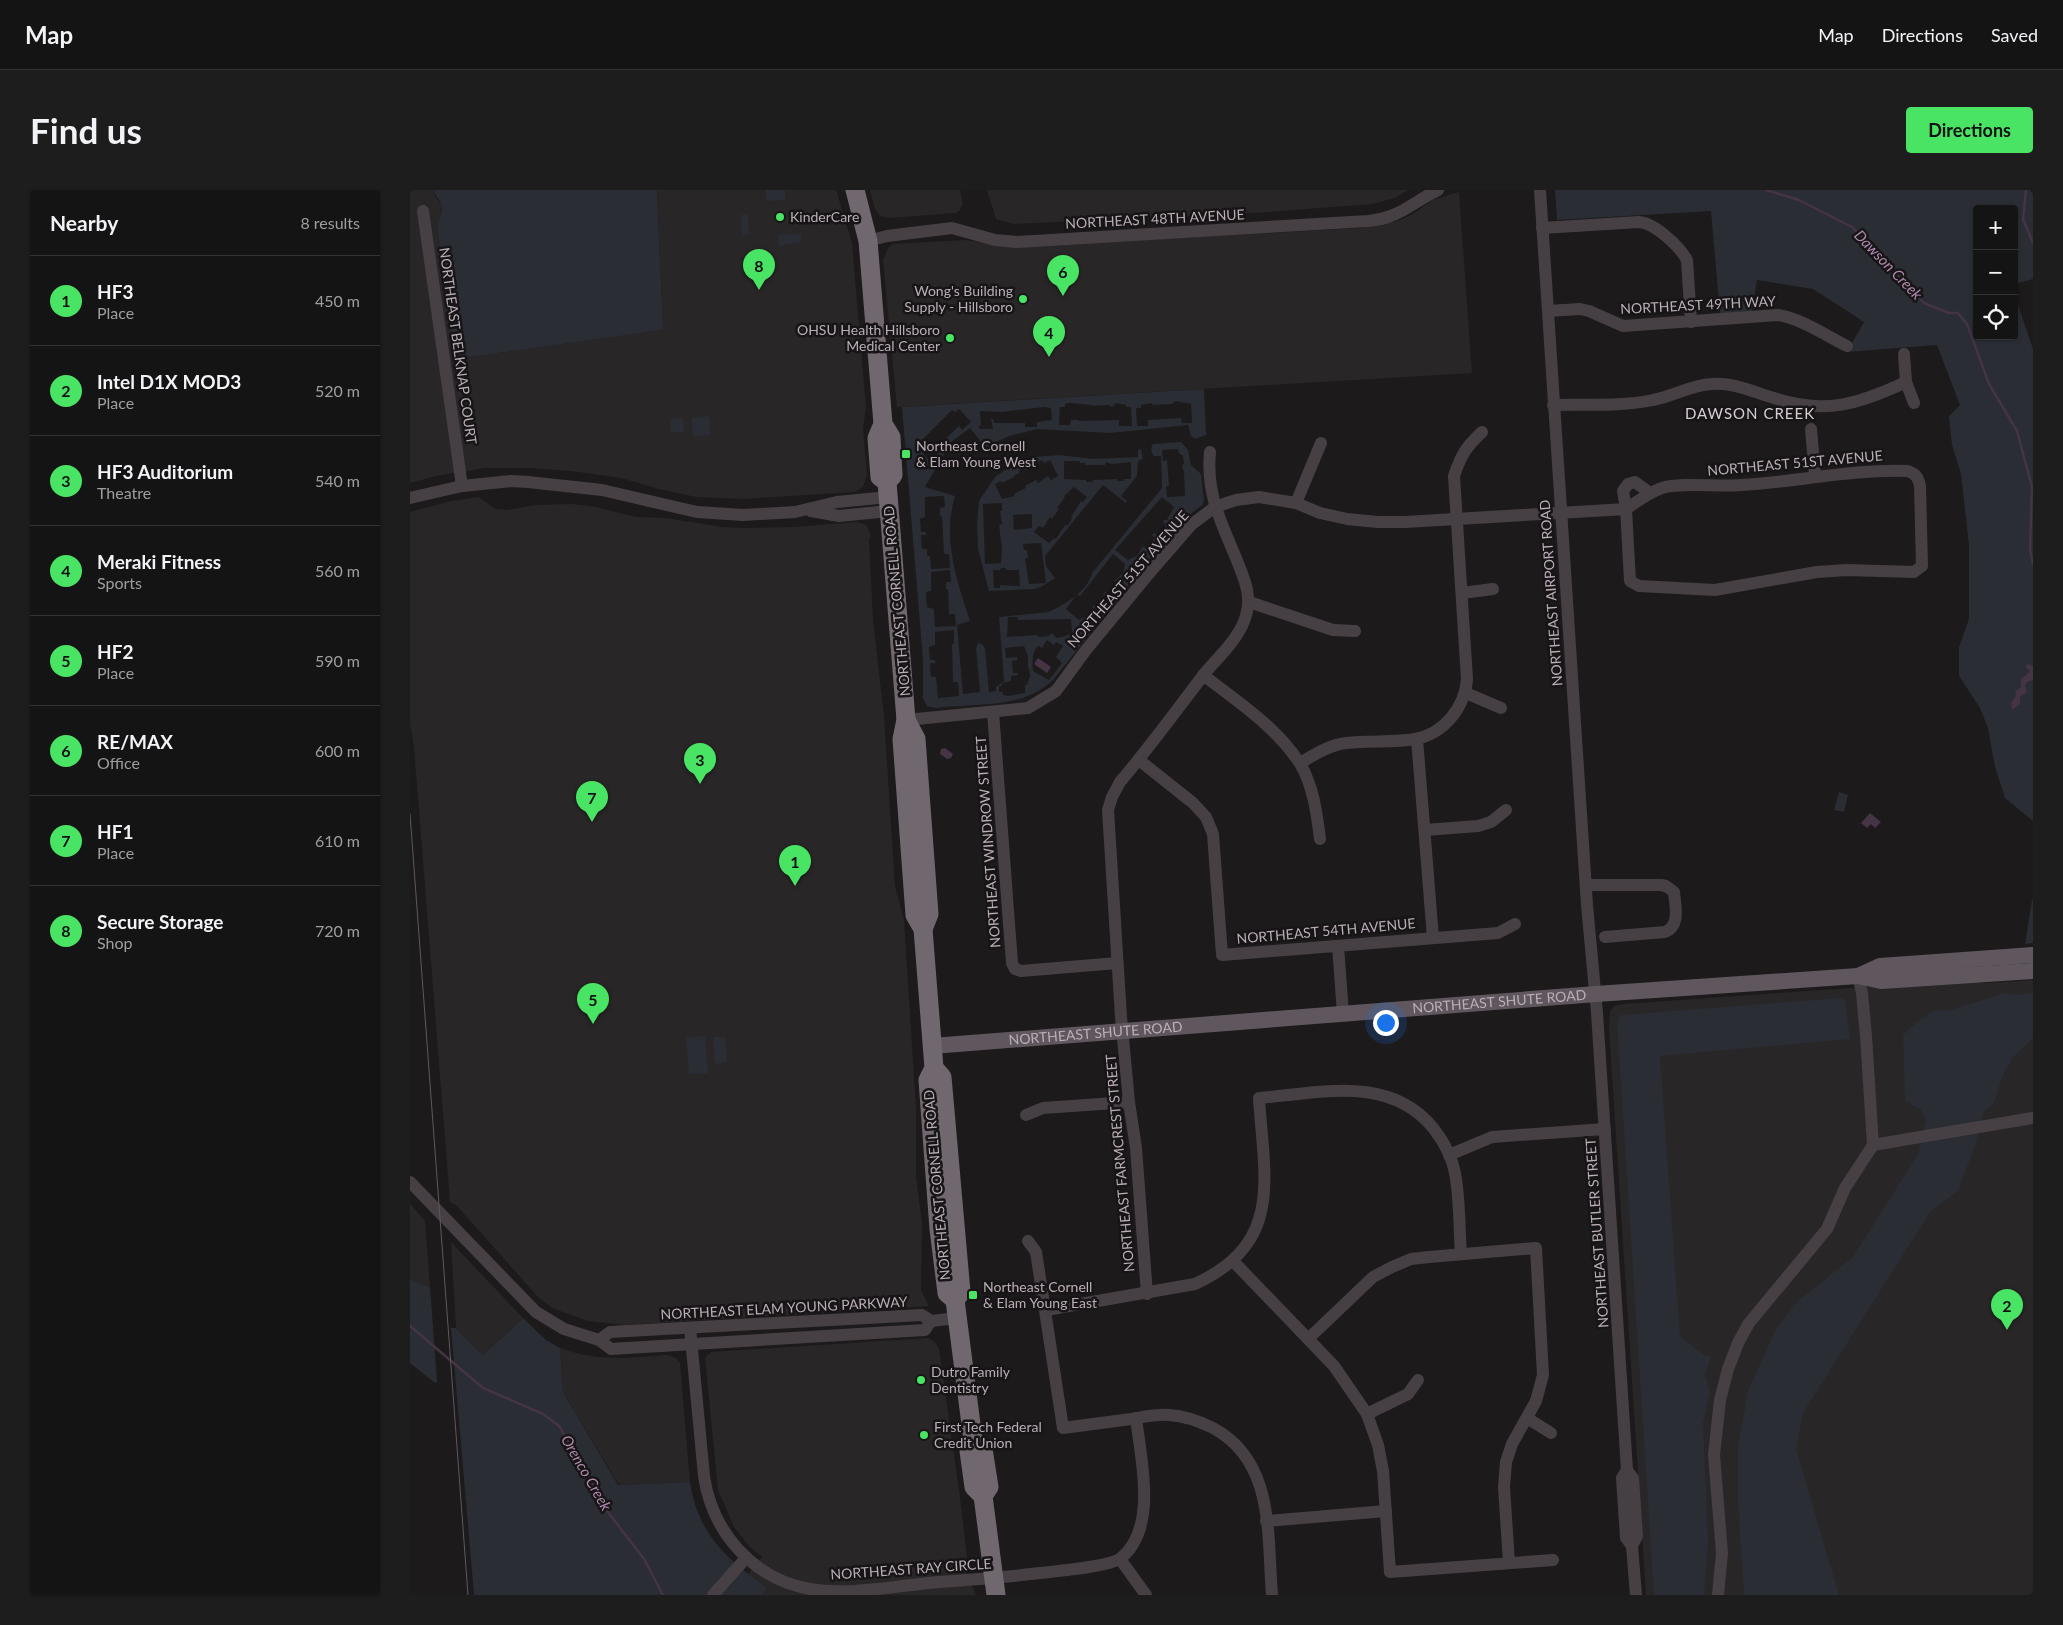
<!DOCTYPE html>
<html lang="en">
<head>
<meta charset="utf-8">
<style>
	:root { --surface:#151414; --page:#1e1d1d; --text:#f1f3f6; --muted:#9d9ea0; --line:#343334; --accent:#4ae465 }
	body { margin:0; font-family:Lato,sans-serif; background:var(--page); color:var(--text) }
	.controls { position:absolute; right:15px; top:15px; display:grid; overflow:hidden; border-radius:5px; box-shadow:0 1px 4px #0004 }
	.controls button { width:45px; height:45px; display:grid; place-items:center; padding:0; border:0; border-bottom:1px solid var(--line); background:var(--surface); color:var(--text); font:25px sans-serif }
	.you { position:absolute; left:975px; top:832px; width:18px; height:18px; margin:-12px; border:4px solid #fff; border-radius:50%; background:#1a73e8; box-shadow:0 0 0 8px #1a73e833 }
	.badge { display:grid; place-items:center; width:32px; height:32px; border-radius:50%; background:var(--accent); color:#111; font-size:16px; font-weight:700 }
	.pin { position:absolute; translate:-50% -41px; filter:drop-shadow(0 1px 2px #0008) }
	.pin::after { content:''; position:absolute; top:26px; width:18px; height:15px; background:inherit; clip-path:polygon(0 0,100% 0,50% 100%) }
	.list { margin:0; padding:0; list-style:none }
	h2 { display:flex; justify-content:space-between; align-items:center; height:65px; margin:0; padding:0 20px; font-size:21px }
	h2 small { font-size:16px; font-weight:400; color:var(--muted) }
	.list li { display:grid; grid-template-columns:32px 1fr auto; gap:15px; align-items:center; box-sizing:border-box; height:90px; padding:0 20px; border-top:1px solid var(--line) }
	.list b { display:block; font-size:19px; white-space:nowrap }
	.list p { margin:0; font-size:16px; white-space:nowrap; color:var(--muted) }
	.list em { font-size:16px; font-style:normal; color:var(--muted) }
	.icon { flex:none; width:28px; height:28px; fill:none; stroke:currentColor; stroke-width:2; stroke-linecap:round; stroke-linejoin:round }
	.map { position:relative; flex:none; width:1623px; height:1405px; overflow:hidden; border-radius:5px }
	header { display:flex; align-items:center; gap:30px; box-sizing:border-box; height:70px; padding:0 25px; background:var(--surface); border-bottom:1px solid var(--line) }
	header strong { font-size:24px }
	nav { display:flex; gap:28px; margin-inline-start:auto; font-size:18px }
	.intro { display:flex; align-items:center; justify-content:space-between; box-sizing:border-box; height:120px; padding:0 30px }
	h1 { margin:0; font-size:35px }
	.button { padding:12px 22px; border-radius:5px; background:var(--accent); color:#111; font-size:18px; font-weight:700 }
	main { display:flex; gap:30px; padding:0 30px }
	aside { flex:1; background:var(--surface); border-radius:5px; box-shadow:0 1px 4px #0004 }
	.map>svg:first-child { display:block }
	.built { fill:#292627 }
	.green { fill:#2a2d34; fill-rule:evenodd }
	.water { fill:#443444 }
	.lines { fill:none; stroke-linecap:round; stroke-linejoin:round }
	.stream { stroke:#443444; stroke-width:2.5 }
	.minor { stroke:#464044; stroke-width:12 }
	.major { stroke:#5f575d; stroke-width:16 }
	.highway { stroke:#71686f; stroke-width:19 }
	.tram { stroke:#5f585e; stroke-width:1 }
	.poi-dot { fill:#4ae465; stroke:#171516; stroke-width:2 }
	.labels { text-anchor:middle; stroke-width:5; stroke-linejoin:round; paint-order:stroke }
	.poi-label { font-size:14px; fill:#baaeb8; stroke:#171516; text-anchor:start }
	.street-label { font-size:14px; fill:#baaeb8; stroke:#171516 }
	.water-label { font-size:15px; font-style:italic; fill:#b188b2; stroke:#171516 }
	.neighbourhood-label { font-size:15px; letter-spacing:1px; fill:#d7ced5; stroke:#171516 }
</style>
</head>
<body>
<header>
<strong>Map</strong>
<nav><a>Map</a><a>Directions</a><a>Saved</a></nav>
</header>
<div class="intro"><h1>Find us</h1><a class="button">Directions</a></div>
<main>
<aside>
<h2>Nearby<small>8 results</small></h2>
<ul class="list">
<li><span class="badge">1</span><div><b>HF3</b><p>Place</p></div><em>450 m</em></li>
<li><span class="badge">2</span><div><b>Intel D1X MOD3</b><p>Place</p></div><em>520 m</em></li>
<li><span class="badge">3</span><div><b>HF3 Auditorium</b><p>Theatre</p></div><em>540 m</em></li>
<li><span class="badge">4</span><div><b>Meraki Fitness</b><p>Sports</p></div><em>560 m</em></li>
<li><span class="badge">5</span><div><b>HF2</b><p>Place</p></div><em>590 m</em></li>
<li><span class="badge">6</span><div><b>RE/MAX</b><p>Office</p></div><em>600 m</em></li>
<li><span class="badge">7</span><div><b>HF1</b><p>Place</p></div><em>610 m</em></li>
<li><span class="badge">8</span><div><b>Secure Storage</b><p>Shop</p></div><em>720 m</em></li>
</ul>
</aside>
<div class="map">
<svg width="1623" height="1405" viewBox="0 0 1623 1405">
	<rect width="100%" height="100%" fill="#1c1a1b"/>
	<g class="built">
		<polygon points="0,0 24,0 25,6 32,15 31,26 27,36 47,169 253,140 247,0 426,0 442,53 456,217 453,239 457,284 453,297 445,302 334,309 286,307 249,299 211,288 161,281 118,278 75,278 26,286 0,293"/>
		<polygon points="460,0 550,0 553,13 550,20 546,23 479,28 470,26 465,19"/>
		<polygon points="577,0 998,0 985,8 962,14 844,23 603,34 586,29"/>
		<polygon points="1049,2 1062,183 487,217 473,70 478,58 483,54 555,50 605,57 952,38 988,31 1003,24 1023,10"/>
		<polygon points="69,307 85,319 96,320 126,315 163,314 186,317 226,327 256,328 312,337 335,338 384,337 447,332 457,335 461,346 459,350 463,430 474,526 485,696 494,730 506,919 506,986 512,1033 511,1100 519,1116 215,1135 178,1131 142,1118 128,1107 47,1016 40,1012 4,557 0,534 0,322 41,311"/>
		<polygon points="1623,790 1623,1405 1236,1405 1199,839 1200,821 1204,816 1213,814 1426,799 1524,792 1578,793"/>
		<polygon points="0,1014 15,1031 20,1097 0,1089"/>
		<polygon points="41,1052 113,1128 73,1165 46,1138"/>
		<polygon points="518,1148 525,1152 529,1159 550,1307 557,1368 554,1377 566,1405 353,1405 357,1397 338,1384 352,1367 339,1356 324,1337 308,1300 295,1168 301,1162"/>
		<polygon points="150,1158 169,1164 188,1167 214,1168 257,1165 266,1168 270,1173 280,1292 209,1295 153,1202"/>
	</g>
	<g class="green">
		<path d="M24,0H247L253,140L46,169L27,36C30,28 35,20 30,11C27,7 25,6 24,0Z"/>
		<polygon points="356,0 375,0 375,10 358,11 356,10"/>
		<polygon points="1145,0 1623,0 1623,89 1604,94 1604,19 1567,19 1567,146 1604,146 1604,103 1623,159 1623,631 1595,608 1585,577 1578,538 1570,518 1549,486 1549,457 1559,429 1559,355 1551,284 1542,255 1539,226 1550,215 1527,155 1437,162 1454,132 1403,99 1347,90 1342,121 1310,124 1301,21 1147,30"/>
		<polygon points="338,24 339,45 332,45 331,25"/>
		<polygon points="391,44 391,52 369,56 369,45"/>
		<path d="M794,199L796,245L785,249L781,246L778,235L700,243L627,239L599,246L575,257L560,238L541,252L515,297L545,306C532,349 547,391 560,431L547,435L553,504L570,502L566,458L568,453L572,454L575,458L579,502L586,501V497L594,491L589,427L638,422C653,416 679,400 682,383L752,298L751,266H744C741,263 740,258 743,254L771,252L778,260L781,275L791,284L794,311L792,315L768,334L643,490C611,520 567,513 526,518L517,516L513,508V470L492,217ZM766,211L781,214L782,233H772L771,228L738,230V236H727L726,218H731V215L742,213V215L762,214ZM659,213L682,215V216L699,215L702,217L706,213L716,215V217H721L722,236H709V230L669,231L668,230H661L660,235H649L650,217H655V214ZM634,217L641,218L642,230L627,232V237H615V233H584L583,229H581L583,239H569V236L571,235L570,221L592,222ZM549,219L561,232L552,240L549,236L525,259L528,263L520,272L508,257L511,253L510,252L542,220L545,222ZM768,259L769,263L773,266L774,274L772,275L773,280H774L775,306L757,307L756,296H759L757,270L753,271L752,260ZM534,306L535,317L530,318V326H532L534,364H539L540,378L521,379L520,366H517V359H512L511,345H516V342H511L510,329L515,327V307ZM752,307L764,317L757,330H754L753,332L756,335L748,346L744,343L742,345L745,348L737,359L733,356L727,366L718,370L705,360ZM703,364L715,374L713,383L704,391L708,394L699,405L695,402L693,404L697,408L688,418L684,415L678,425L669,430L656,419L667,404L670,406ZM540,380L541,392H536V399H538L539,424H545L546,436L525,437L524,419L517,417L516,402L521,401V382ZM598,427H608V430L661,429L662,443L653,447L646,448L643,444H640L639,446L628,447V445L597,447ZM544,440V454H542L543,492H548L549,506L528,508L526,487H521L520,473H525V470H520L519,457L525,455V442ZM637,450L644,455L646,452L653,456L646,467L652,473L639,490L623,481C622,473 622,461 628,456L632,458ZM614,456L618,466V478L619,479L620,486L617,495H615V503L598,506L593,505V502H589V496H592V493L601,491V486L608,485V483H603L602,471L607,470V467L596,468L595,458Z"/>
		<polygon points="299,226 300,245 283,246 282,228"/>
		<polygon points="273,228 274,242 261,242 260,229"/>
		<path d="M731,259L733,269L728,271L727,286L711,306L717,311L716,313L693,295L635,366L636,376L645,388L631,397L624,399L579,401L568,359L567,334L569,311L585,287L607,272L625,267L649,265L683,269L728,267V260ZM632,270L634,273L640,270L648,286L641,290L638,286L628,293L626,290L615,296L616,298L604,304L605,306L592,309L585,294L591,291L592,293L604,287V286L609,283V281L613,278L615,280ZM654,271H669L670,273H675V275H695L696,272L702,274L721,272V289H714V291H707V289L683,290L682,292H676V290L654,289ZM664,297L677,307L673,312L671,311L661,327L662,329L657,336L655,335L646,349L644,348L639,353L624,342L629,336L633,338L640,327L642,329L649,319L647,318L655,307L654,306ZM592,313V321H590L592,334L589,335L592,359L591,373L575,374L573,314ZM622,324V338L604,340L603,325ZM631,353L636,393L619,394L615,369L618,368L617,360H614L613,354ZM591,378H596V380H609L610,396L590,395V398H584L583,380H590Z"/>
		<polygon points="1429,602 1438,605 1434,622 1424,620"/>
		<polygon points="1623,709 1623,753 1615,754 1622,710"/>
		<polygon points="1595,803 1608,805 1623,803 1623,848 1603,867 1591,889 1587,905 1582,915 1573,923 1566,953 1548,1001 1520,1022 1393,1223 1386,1259 1429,1405 1334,1405 1328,1310 1328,1257 1338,1201 1366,1139 1388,1111 1443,1067 1508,964 1516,930 1511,920 1495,910 1493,845 1508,831 1523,821 1540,820"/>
		<polygon points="1431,808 1435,810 1440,849 1250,866 1270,1146 1294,1165 1301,1166 1295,1186 1300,1202 1293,1233 1298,1351 1294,1405 1244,1405 1207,831 1211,825"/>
		<polygon points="295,846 298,883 279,884 276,848"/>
		<polygon points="303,847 315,847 317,872 305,874"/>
		<polygon points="0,1089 20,1097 27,1191 25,1193 0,1173"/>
		<path d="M113,1128L136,1150L150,1158L153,1202L208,1295L280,1292C287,1342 317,1371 357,1397L353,1405H64L41,1138H46L73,1165Z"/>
	</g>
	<g class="water">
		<polygon points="628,468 641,477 637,483 624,474"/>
		<polygon points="1618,474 1623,476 1623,490 1617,492 1615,495 1617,502 1610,507 1610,514 1602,520 1601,513 1606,506 1605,502 1611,497 1611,489 1619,483 1619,480 1615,477"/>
		<polygon points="535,558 543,564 541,568 537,569 530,564 531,559"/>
		<polygon points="1460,623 1471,632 1465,638 1461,634 1457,638 1451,633"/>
	</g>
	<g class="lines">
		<g class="stream">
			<polyline points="1356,0 1389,10 1442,37 1514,113 1539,123 1548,123 1557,134 1579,194 1607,241 1622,297 1620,359 1623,374"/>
			<polyline points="1616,0 1613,29 1623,53"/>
			<polyline points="0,1136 73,1198 133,1224 149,1236 197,1321 234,1369 253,1405"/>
		</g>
		<g class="minor">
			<polyline points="1130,0 1177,715 1187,823 1217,1280 1223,1288 1227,1346 1222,1356 1226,1405"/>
			<polyline points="13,21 52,296"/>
			<path d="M1132,38L1229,32C1245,33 1270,57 1277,70L1281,132"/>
			<path d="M458,51L477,46L542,38L585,50L607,52L958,31C990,28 1001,13 1028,0"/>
			<path d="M1138,121L1170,119L1179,121L1213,136L1368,125C1392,129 1415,145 1437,156"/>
			<polyline points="1494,164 1496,192"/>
			<path d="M1143,215C1176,214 1210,217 1243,210C1262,207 1281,195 1301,194C1323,192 1343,202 1364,208C1415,225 1449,214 1496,192L1504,213"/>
			<polyline points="1401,239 1405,286"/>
			<polyline points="0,308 52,296 101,291 118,292 192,300 287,322 333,325 385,322 427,312 478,307"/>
			<polyline points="886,313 911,253"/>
			<polyline points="401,321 429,326 479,321"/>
			<polyline points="1052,403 1083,399"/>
			<polyline points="839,412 923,440 945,441"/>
			<path d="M793,485C827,511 865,536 889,572C903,594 907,624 910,649"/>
			<polyline points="1056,503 1091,518"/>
			<polyline points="583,522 602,773 605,779 611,781 707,773"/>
			<path d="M496,530L618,518L646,501L676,460L742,380L781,335L805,317L826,310L849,307L886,313L910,323L937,329L968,332H995L1216,319C1227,312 1239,302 1252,298C1270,292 1310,297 1331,295C1387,292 1441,279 1498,281C1506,284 1508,287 1510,296L1512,376L1504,382L1437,380L1407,382L1305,400L1229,396L1220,391L1216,319L1213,301L1218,294L1225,292L1240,303"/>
			<polyline points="1007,549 1023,748"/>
			<polyline points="729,570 783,613 796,627 803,644 812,765 1088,743 1105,734"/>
			<path d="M890,573C904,565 919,555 936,553C959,550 983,553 1005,549C1034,544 1055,517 1057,489L1044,286C1051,265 1056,257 1072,242"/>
			<polyline points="1015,640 1068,636 1081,632 1096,620"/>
			<path d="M1176,695H1251L1256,696L1264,702C1265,715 1271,736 1255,742L1195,747"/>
			<polyline points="928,756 933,824"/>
			<polyline points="616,925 633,918 719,912"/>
			<polyline points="1463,955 1623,928"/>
			<polyline points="1039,965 1082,947 1195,939"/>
			<polyline points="0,992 126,1122 154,1139 189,1150 201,1159 515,1140 521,1131"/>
			<path d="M618,1051L626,1062L653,1238C676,1235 699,1232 721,1229C733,1227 747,1224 759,1225C775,1226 789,1231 803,1238C865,1271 857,1345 862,1405"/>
			<polyline points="823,1071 924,1176 957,1224 968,1255 973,1281 980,1382 1143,1370"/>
			<path d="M737,1104L726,958L719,912L711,827L698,620L702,607L710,592C739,558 765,522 792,487C803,472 819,459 828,443C838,428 841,409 835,392C820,346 795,314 800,262"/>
			<path d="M636,1120L785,1094C874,1053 854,989 849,908C910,903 980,884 1024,939C1034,952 1042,967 1045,983C1050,1009 1049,1038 1051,1064"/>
			<polyline points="521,1131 547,1128"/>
			<path d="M280,1138L294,1286C302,1342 343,1389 400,1399C435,1405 474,1398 510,1394C541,1391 572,1389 604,1386C623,1383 699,1378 711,1368C748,1338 731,1270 726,1228"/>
			<polyline points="898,1149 963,1087 982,1077 1001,1069 1019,1067 1126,1058 1133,1185 1126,1211 1102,1254 1096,1272 1094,1297 1099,1373"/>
			<polyline points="189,1150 200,1142 512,1125 521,1131"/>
			<polyline points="957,1224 998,1204 1008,1190"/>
			<polyline points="1117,1228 1141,1243"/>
			<polyline points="1217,1280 1212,1288 1216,1348 1222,1356"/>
			<polyline points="856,1331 976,1321"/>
			<polyline points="710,1369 736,1405"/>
			<polyline points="303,1405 336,1368"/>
			<polyline points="1308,1405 1312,1363 1304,1265 1310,1210 1318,1179 1328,1153 1339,1133 1417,1039 1435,998 1463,955 1456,846 1452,803 1448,786"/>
		</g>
		<g class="major">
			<polyline points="1448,786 1470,776 1623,765"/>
			<path id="s1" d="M522,856L1186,804L1448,786L1471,791L1623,781"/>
		</g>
		<g class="highway">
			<polyline points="445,0 458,51 473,234 481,247 483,285 477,292 496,530 492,549 505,725 513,739 524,878 518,890 529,1039 537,1103 545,1110"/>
			<polyline points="473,234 467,248 470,287 477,292"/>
			<polyline points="496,530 506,549 519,724 513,739"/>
			<polyline points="524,878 532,887 551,1102 545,1110 563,1250 559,1261 564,1297 573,1306"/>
			<polyline points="563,1250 573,1259 579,1297 573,1306 586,1405"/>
		</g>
		<polyline class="tram" points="0,624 58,1405"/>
	</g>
	<g class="poi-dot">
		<circle cx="370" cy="27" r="5"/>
		<circle cx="613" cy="109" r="5"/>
		<circle cx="540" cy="148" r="5"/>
		<rect x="491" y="259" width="10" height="10" rx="2.5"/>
		<rect x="558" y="1100" width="10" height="10" rx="2.5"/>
		<circle cx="511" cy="1190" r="5"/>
		<circle cx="514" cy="1245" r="5"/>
	</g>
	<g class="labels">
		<g class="poi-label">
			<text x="380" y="32">KinderCare</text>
			<text x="603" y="106" text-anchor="end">Wong's Building<tspan x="603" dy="16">Supply - Hillsboro</tspan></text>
			<text x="530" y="145" text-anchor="end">OHSU Health Hillsboro<tspan x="530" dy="16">Medical Center</tspan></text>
			<text x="506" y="261">Northeast Cornell<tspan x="506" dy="16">&amp; Elam Young West</tspan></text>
			<text x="573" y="1102">Northeast Cornell<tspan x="573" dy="16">&amp; Elam Young East</tspan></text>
			<text x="521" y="1187">Dutro Family<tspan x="521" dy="16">Dentistry</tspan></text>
			<text x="524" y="1242">First Tech Federal<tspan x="524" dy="16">Credit Union</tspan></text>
		</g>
		<g class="street-label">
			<text transform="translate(745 29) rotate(-3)" y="5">NORTHEAST 48TH AVENUE</text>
			<text transform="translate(1288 115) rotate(-3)" y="5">NORTHEAST 49TH WAY</text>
			<text transform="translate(48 156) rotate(82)" y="5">NORTHEAST BELKNAP COURT</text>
			<text transform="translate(1385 273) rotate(-5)" y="5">NORTHEAST 51ST AVENUE</text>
			<text transform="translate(718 389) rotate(-49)" y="5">NORTHEAST 51ST AVENUE</text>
			<text transform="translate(1141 403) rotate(-94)" y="5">NORTHEAST AIRPORT ROAD</text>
			<text transform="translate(487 411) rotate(-95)" y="5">NORTHEAST CORNELL ROAD</text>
			<text transform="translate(578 652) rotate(-94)" y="5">NORTHEAST WINDROW STREET</text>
			<text transform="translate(916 741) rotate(-5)" y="5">NORTHEAST 54TH AVENUE</text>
			<text dy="5" stroke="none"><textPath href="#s1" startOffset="569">NORTHEAST SHUTE ROAD</textPath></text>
			<text dy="5" stroke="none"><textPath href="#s1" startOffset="164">NORTHEAST SHUTE ROAD</textPath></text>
			<text transform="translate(710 973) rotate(-95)" y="5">NORTHEAST FARMCREST STREET</text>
			<text transform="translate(527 995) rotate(-95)" y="5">NORTHEAST CORNELL ROAD</text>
			<text transform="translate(1187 1043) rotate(-94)" y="5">NORTHEAST BUTLER STREET</text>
			<text transform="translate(374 1118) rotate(-3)" y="5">NORTHEAST ELAM YOUNG PARKWAY</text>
			<text transform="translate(501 1379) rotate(-4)" y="5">NORTHEAST RAY CIRCLE</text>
		</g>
		<g class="water-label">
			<text transform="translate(1478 75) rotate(46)" y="5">Dawson Creek</text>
			<text transform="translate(176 1283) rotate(60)" y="5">Orenco Creek</text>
		</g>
		<g class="neighbourhood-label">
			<text x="1340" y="229">DAWSON CREEK</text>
		</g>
	</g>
</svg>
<div class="controls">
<button>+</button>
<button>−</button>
<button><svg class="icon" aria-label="locate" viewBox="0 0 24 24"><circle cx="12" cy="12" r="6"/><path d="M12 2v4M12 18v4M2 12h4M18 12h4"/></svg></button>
</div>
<div class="you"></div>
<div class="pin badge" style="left:385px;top:696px">1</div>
<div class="pin badge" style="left:1597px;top:1140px">2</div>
<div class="pin badge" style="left:290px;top:594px">3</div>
<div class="pin badge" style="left:639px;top:167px">4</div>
<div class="pin badge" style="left:183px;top:834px">5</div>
<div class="pin badge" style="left:653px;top:106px">6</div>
<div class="pin badge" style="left:182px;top:632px">7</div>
<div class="pin badge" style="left:349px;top:100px">8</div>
</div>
</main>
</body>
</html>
